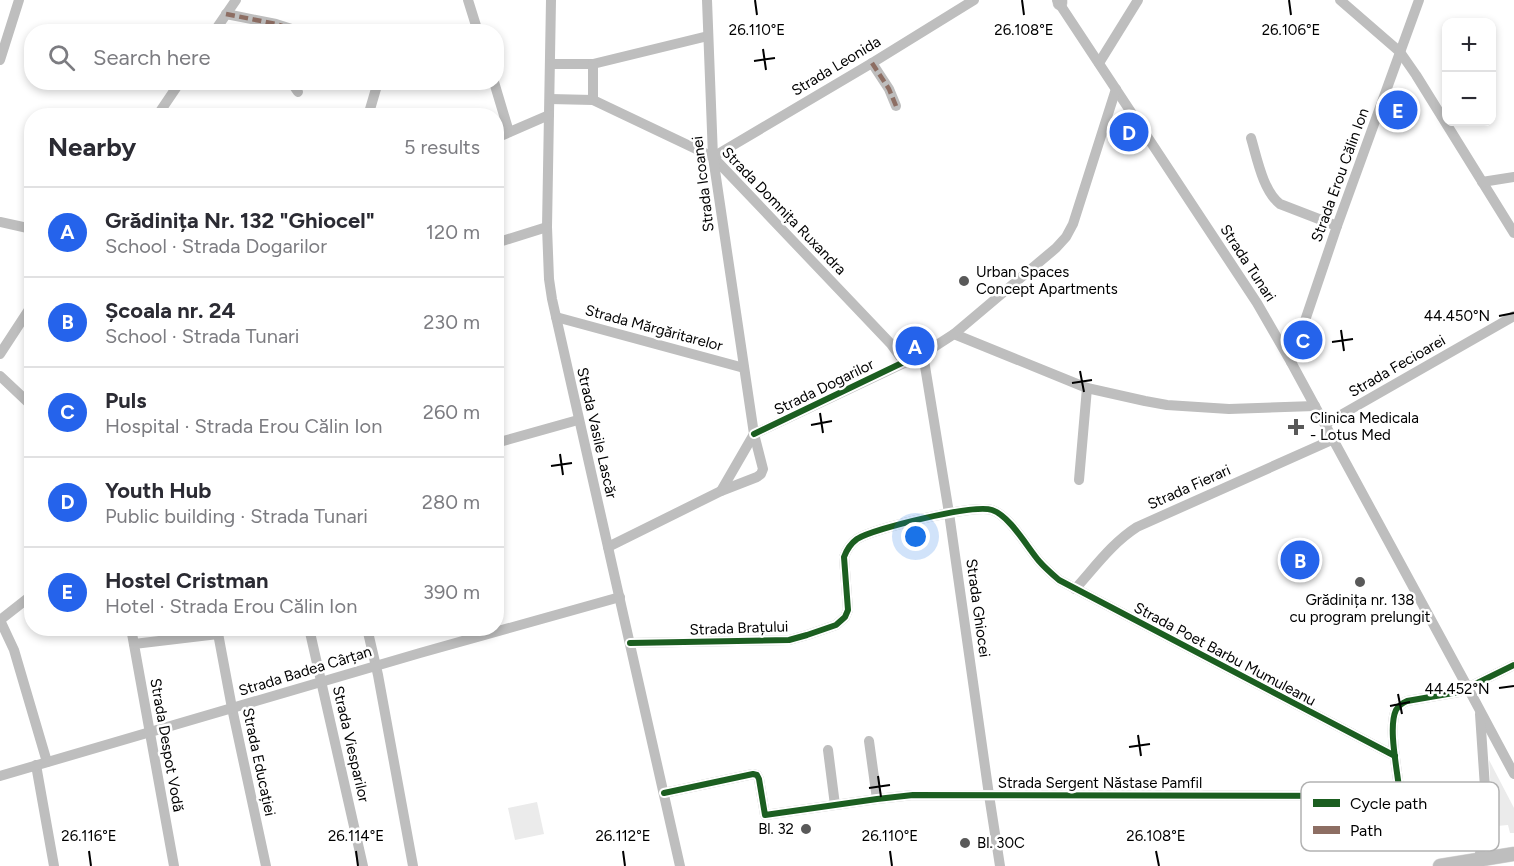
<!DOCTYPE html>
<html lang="en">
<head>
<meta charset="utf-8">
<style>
	:root { --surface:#fff; --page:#f2f2f3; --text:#2b2b33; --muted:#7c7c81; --line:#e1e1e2; --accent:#2563eb }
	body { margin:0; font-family:Figtree,sans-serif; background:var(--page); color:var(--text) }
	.controls { position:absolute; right:18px; top:18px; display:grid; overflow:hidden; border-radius:12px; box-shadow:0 3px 9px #0003 }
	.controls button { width:54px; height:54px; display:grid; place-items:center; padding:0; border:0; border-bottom:2px solid var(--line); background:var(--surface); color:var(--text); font:30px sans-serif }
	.you { position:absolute; left:916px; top:537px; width:21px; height:21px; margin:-15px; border:4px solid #fff; border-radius:50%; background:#1a73e8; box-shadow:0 0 0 9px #1a73e833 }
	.badge { display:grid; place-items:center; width:39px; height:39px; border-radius:50%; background:var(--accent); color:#fff; font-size:20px; font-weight:700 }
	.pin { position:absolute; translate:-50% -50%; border:3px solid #fff; box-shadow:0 2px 6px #0006 }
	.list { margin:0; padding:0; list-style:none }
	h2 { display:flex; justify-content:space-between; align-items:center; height:78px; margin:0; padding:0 24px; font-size:26px }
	h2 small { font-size:20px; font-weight:400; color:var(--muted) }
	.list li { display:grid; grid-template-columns:39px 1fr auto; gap:18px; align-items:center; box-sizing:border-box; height:90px; padding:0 24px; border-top:2px solid var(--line) }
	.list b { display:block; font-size:22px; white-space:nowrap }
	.list p { margin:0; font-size:20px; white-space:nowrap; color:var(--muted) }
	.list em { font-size:20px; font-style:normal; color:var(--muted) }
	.icon { flex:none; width:33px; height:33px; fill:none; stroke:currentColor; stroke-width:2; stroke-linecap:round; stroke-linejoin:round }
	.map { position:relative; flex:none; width:1514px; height:866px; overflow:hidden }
	.search { position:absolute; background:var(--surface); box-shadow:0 3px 9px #0003; left:24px; top:24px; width:480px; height:66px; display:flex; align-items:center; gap:15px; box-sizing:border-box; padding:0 21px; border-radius:24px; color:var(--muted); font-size:22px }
	.panel { position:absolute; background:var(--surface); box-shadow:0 3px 9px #0003; left:24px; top:108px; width:480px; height:528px; border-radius:24px }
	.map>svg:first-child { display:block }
	.green { fill:#ebebeb }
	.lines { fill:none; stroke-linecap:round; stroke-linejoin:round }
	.major-casing { stroke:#dbdbdb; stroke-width:15 }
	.minor { stroke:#bebebe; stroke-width:10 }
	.major { stroke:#bebebe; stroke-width:14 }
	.quiet { stroke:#8d6e63; stroke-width:4.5; stroke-dasharray:9 4.5; stroke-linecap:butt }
	.cycleway-casing { stroke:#fff; stroke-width:10 }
	.cycleway { stroke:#1b5e20; stroke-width:6 }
	.ticks { fill:none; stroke:#000; stroke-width:2 }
	.poi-dot { fill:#595959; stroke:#fff; stroke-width:2 }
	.labels { text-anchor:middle; stroke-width:5; stroke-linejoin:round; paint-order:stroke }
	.street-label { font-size:15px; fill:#000; stroke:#fff }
	.poi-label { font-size:15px; fill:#000; stroke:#fff; text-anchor:start }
	.key { fill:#fff; stroke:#b2b2b2; stroke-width:1.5 }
	.key-label { font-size:16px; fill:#000 }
	.ticks-label { font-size:15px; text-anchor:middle; fill:#000; stroke:#fff; stroke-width:5; stroke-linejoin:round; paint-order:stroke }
</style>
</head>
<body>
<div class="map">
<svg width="1514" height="866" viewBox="0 0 1514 866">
	<rect width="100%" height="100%" fill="#fff"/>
	<g class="green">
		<polygon points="1489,760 1514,808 1514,833 1510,833 1508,825 1497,826 1498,836 1489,837 1492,810"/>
		<polygon points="537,802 544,834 515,840 508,808"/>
	</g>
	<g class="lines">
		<g class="major-casing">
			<g id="major">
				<polyline points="1060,3 1060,0"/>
				<polyline points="1440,866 1514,854"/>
			</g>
		</g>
		<g class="minor">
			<polyline points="468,0 478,32"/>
			<polyline points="551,0 547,227 549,279 552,299 680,866"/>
			<polyline points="1057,0 1257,303 1291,362 1468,688 1514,774"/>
			<polyline points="1340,0 1400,52 1416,75 1514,233"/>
			<polyline points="226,14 276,24 301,32"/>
			<polyline points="214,32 236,0"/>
			<polyline points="0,60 19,0"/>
			<polyline points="872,63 889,89 896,106"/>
			<polyline points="1099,63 1138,0"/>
			<polyline points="550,64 593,64 708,36"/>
			<polyline points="291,82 298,92"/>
			<polyline points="494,82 509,132"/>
			<polyline points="550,99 593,100 713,157 891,344 904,362"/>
			<polyline points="593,100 593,64"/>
			<polyline points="157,116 180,82"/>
			<polyline points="368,116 378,82"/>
			<polyline points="496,138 549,115"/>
			<path d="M1251,138C1257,158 1263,191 1280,204L1337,226"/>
			<polyline points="713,157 872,63 974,0"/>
			<polyline points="1482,182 1514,177"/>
			<polyline points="0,222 32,229"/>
			<polyline points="496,243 547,227"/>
			<polyline points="556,317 744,368"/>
			<polyline points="954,334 1087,388 1145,401 1167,405 1229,409 1315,406"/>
			<polyline points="0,354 32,305"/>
			<polyline points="923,354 949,513 989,795 1000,866"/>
			<polyline points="1291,362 1337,226 1419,0"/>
			<polyline points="0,376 32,406"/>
			<polyline points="1325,424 1514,316"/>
			<polyline points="754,434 923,354 954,334 1056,248 1066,237 1073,224 1116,89"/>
			<polyline points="496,443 578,420"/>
			<polyline points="1079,480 1087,388"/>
			<polyline points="721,491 754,434"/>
			<polyline points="608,547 721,491 757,477 761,474 763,469 754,434 713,157 707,0"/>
			<path d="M1075,589C1095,567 1112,543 1137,527L1334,439"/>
			<polyline points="0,620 14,650 47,762"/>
			<polyline points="0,620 32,595"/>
			<polyline points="131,628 174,866"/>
			<polyline points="217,628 232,708 266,866"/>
			<polyline points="309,628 363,866"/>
			<polyline points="367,628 378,675 413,866"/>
			<path d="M630,643L789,640L807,635L836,625L845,617L848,610L844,557C847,549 850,544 857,539C875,528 974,504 992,510C1010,516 1027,547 1039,561C1045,568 1052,574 1059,580L1395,756"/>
			<polyline points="134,644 218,634"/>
			<polyline points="869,741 877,799"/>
			<polyline points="828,750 835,805"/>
			<polyline points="36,765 54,866"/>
			<polyline points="0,776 420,653 620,597"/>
			<path d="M664,793L753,774L757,775L759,779L765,815L877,799L913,795L1393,796L1398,795L1399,788C1397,768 1388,727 1396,710C1399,705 1402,703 1407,701L1459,692L1514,665"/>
			<polyline points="1478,866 1483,835 1486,802 1480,714"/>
		</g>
		<use href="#major" class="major"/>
		<g class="quiet">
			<polyline points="226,14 276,24 301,32"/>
			<polyline points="872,63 889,89 896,106"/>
		</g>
		<g class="cycleway-casing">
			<g id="cycleway">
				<polyline points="754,434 904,362"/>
				<path d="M630,643L789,640L807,635L836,625L845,617L848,610L844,557C847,549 850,544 857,539C875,528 974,504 992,510C1010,516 1027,547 1039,561C1045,568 1052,574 1059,580L1395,756"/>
				<path d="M664,793L753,774L757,775L759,779L765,815L877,799L913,795L1393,796L1398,795L1399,788C1397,768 1388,727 1396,710C1399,705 1402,703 1407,701L1459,692L1514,665"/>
			</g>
		</g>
		<use href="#cycleway" class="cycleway"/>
	</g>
	<path class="ticks" d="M755,0L757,15M1022,0L1024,15M1289,0L1291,15M763,49L766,70M754,61L775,58M1499,316L1514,313M1341,330L1344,351M1332,342L1353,339M1080,371L1084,392M1072,383L1092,380M820,413L823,433M811,425L832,421M560,454L563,475M551,466L572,463M1499,688L1514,686M1398,694L1402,714M1390,706L1410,702M1138,735L1141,756M1129,747L1150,744M878,776L881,797M869,788L890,785M89,851L91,866M356,851L358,866M623,851L625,866M890,851L892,866M1156,851L1159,866"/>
	<g class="poi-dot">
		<circle cx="964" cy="281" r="6"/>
		<path d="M1293 418h6v6h6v6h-6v6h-6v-6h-6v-6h6z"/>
		<circle cx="1360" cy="582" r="6"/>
		<circle cx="806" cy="829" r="6"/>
		<circle cx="965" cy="843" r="6"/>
	</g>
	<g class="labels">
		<g class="street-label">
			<text transform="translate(836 66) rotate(-31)" y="5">Strada Leonida</text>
			<text transform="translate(1340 175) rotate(-70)" y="5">Strada Erou Călin Ion</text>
			<text transform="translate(703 184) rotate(-97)" y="5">Strada Icoanei</text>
			<text transform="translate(784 211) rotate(46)" y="5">Strada Domnița Ruxandra</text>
			<text transform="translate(1248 263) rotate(57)" y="5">Strada Tunari</text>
			<text transform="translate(654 328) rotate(15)" y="5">Strada Mărgăritarelor</text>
			<text transform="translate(1397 366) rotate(-30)" y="5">Strada Fecioarei</text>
			<text transform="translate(824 387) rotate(-26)" y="5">Strada Dogarilor</text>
			<text transform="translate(597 433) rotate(77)" y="5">Strada Vasile Lascăr</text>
			<text transform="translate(1189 487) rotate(-24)" y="5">Strada Fierari</text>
			<text transform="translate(978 608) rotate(82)" y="5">Strada Ghiocei</text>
			<text transform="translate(739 628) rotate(-2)" y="5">Strada Brațului</text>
			<text transform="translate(1225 654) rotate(28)" y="5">Strada Poet Barbu Mumuleanu</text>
			<text transform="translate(305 671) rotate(-17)" y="5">Strada Badea Cârțan</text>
			<text transform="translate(351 744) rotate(77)" y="5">Strada Viesparilor</text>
			<text transform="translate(167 745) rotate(80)" y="5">Strada Despot Vodă</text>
			<text transform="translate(259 762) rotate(78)" y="5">Strada Educației</text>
			<text x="1100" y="788">Strada Sergent Năstase Pamfil</text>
		</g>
		<g class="poi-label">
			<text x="976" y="277">Urban Spaces<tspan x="976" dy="17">Concept Apartments</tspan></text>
			<text x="1310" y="423">Clinica Medicala<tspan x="1310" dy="17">- Lotus Med</tspan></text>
			<text x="1360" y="605" text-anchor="middle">Grădinița nr. 138<tspan x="1360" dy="17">cu program prelungit</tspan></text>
			<text x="794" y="834" text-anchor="end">Bl. 32</text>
			<text x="977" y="848">Bl. 30C</text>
		</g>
	</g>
	<rect x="1301" y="782" width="198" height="69" rx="9" class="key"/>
	<rect x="1313" y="799" width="27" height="8" fill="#1b5e20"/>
	<rect x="1313" y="826" width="27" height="8" fill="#8d6e63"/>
	<g class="key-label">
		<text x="1350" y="809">Cycle path</text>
		<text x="1350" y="836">Path</text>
	</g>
	<g class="ticks-label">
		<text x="757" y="35">26.110°E</text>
		<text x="1024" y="35">26.108°E</text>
		<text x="1291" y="35">26.106°E</text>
		<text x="1457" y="321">44.450°N</text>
		<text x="1457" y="694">44.452°N</text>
		<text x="89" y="841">26.116°E</text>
		<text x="356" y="841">26.114°E</text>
		<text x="623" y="841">26.112°E</text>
		<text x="890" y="841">26.110°E</text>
		<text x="1156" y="841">26.108°E</text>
	</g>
</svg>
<div class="controls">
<button>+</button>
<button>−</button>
</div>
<div class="you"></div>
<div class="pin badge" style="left:915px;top:346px">A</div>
<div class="pin badge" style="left:1300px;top:560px">B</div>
<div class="pin badge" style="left:1303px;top:340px">C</div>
<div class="pin badge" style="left:1129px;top:132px">D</div>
<div class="pin badge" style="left:1398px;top:110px">E</div>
<div class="search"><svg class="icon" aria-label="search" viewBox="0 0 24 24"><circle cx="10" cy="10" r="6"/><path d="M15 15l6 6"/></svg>Search here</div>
<section class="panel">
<h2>Nearby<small>5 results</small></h2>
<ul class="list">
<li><span class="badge">A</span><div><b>Grădinița Nr. 132 &quot;Ghiocel&quot;</b><p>School · Strada Dogarilor</p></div><em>120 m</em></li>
<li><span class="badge">B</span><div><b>Școala nr. 24</b><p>School · Strada Tunari</p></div><em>230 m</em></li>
<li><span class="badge">C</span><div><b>Puls</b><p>Hospital · Strada Erou Călin Ion</p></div><em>260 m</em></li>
<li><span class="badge">D</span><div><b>Youth Hub</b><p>Public building · Strada Tunari</p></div><em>280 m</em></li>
<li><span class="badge">E</span><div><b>Hostel Cristman</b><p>Hotel · Strada Erou Călin Ion</p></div><em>390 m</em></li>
</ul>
</section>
</div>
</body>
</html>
